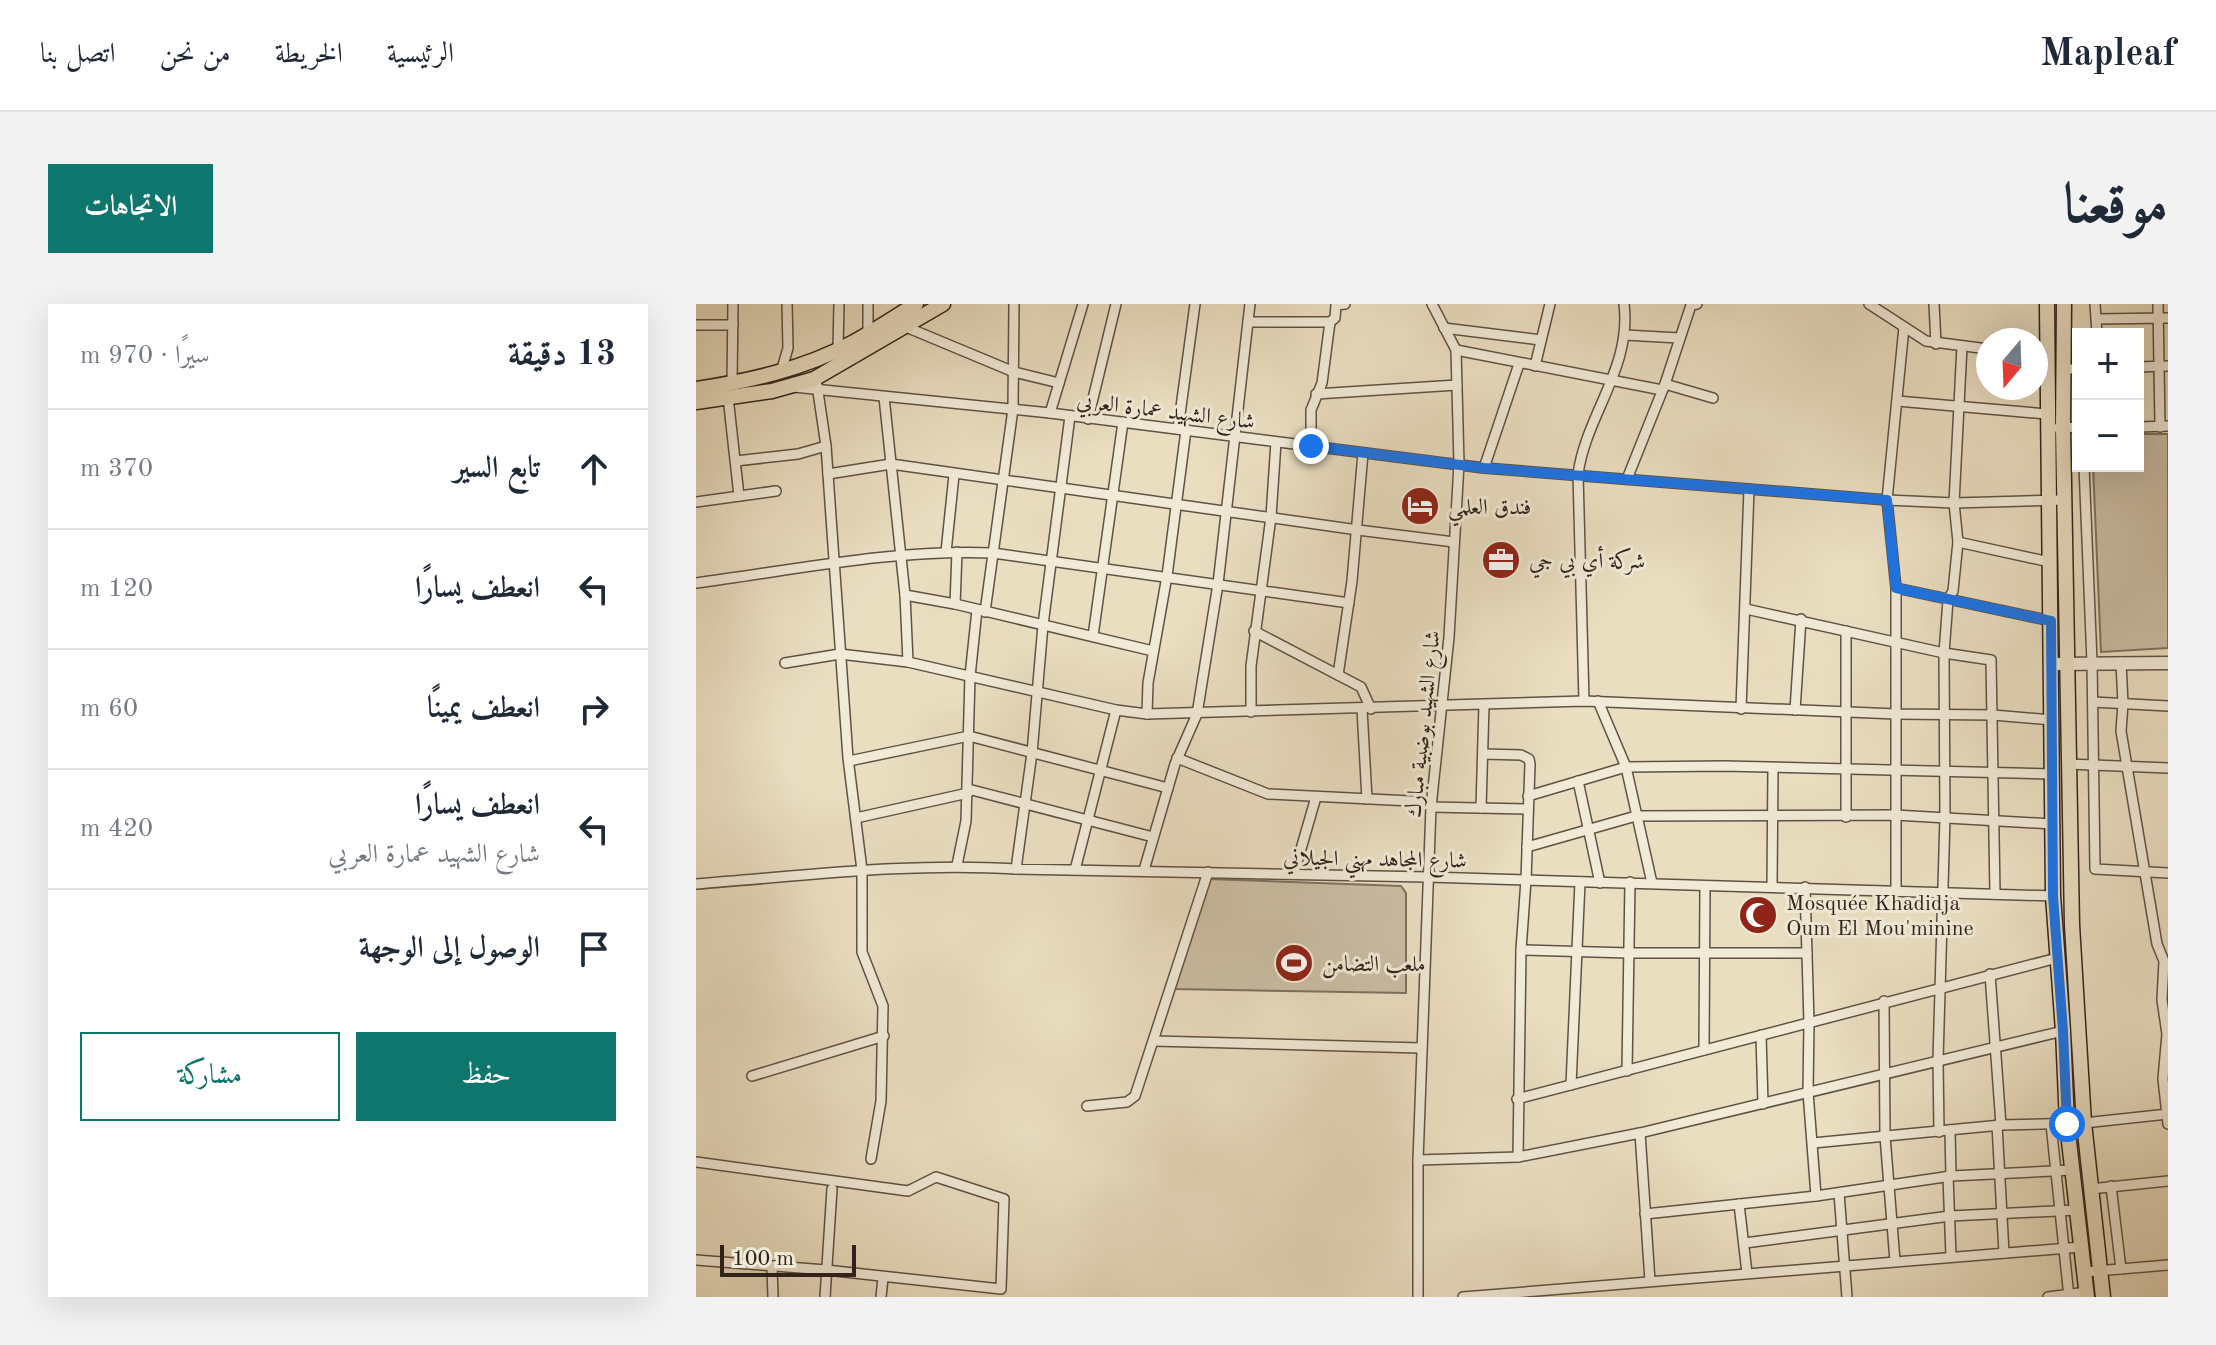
<!DOCTYPE html>
<html lang="ar">
<head>
<meta charset="utf-8">
<style>
	:root { --surface:#fff; --page:#f2f2f3; --text:#1f2937; --muted:#747a83; --line:#e0e1e3; --accent:#0f766e }
	body { margin:0; font-family:"Old Standard TT",Amiri,serif; background:var(--page); color:var(--text); direction:rtl }
	.controls { position:absolute; right:24px; top:24px; display:grid; overflow:hidden; border-radius:0px; box-shadow:0 8px 32px #0002 }
	.controls button { width:72px; height:72px; display:grid; place-items:center; padding:0; border:0; border-bottom:2px solid var(--line); background:var(--surface); color:var(--text); font:40px sans-serif }
	.compass { position:absolute; left:1280px; top:24px; width:72px; height:72px; border-radius:50%; background:var(--surface); box-shadow:0 8px 32px #0002; rotate:199deg }
	.scale { position:absolute; left:24px; bottom:20px; width:136px; box-sizing:border-box; padding-left:8px; border:4px solid #31231c; border-top:0; font-size:22px; line-height:28px; white-space:nowrap; color:#31231c; -webkit-text-stroke:6px #f1ead7; paint-order:stroke }
	.stop { position:absolute; width:24px; height:24px; margin:-18px; border:6px solid #1a73e8; border-radius:50%; background:#fff }
	.stop.end { background:#1a73e8; border-color:#fff; box-shadow:0 2px 8px #0008 }
	.list { margin:0; padding:0; list-style:none }
	h2 { display:flex; justify-content:space-between; align-items:center; height:104px; margin:0; padding:0 32px; font-size:34px }
	h2 small { font-size:26px; font-weight:400; color:var(--muted) }
	.list li { display:grid; grid-template-columns:52px 1fr auto; gap:24px; align-items:center; box-sizing:border-box; height:120px; padding:0 32px; border-top:2px solid var(--line) }
	.list b { display:block; font-size:30px; white-space:nowrap }
	.list p { margin:0; font-size:26px; white-space:nowrap; color:var(--muted) }
	.list em { font-size:26px; font-style:normal; color:var(--muted) }
	.actions { display:flex; gap:16px; padding:24px 32px }
	.actions a { flex:1; padding:18px 0; border:2px solid var(--accent); border-radius:0px; text-align:center; font-size:28px; color:var(--accent) }
	.actions .main { background:var(--accent); color:#fff }
	.icon { flex:none; width:44px; height:44px; fill:none; stroke:currentColor; stroke-width:2; stroke-linecap:round; stroke-linejoin:round }
	.map { position:relative; flex:none; width:1472px; height:993px; overflow:hidden; direction:ltr; border-radius:0px }
	header { display:flex; align-items:center; gap:48px; box-sizing:border-box; height:112px; padding:0 40px; background:var(--surface); border-bottom:2px solid var(--line) }
	header strong { font-size:38px }
	nav { display:flex; gap:44px; margin-inline-start:auto; font-size:28px }
	.intro { display:flex; align-items:center; justify-content:space-between; box-sizing:border-box; height:192px; padding:0 48px }
	h1 { margin:0; font-size:56px }
	.button { padding:20px 36px; border-radius:0px; background:var(--accent); color:#fff; font-size:28px; font-weight:700 }
	main { display:flex; gap:48px; padding:0 48px }
	aside { flex:1; background:var(--surface); border-radius:0px; box-shadow:0 8px 32px #0002 }
	.map>svg:first-child { display:block }
	.green { fill:#cbbea5; stroke:#7e7060; stroke-width:2 }
	.lines { fill:none; stroke-linecap:round; stroke-linejoin:round }
	.minor-casing { stroke:#5f5245; stroke-width:12 }
	.tertiary-casing { stroke:#5f5245; stroke-width:15 }
	.primary-casing { stroke:#31231c; stroke-width:17 }
	.minor { stroke:#f1ead7; stroke-width:9 }
	.tertiary { stroke:#f1ead7; stroke-width:12 }
	.primary { stroke:#eadec1; stroke-width:14 }
	.route { stroke:#1a73e8; stroke-width:10 }
	.labels { text-anchor:middle; stroke-width:6; stroke-linejoin:round; paint-order:stroke }
	.street-label { font-size:22px; fill:#31231c; stroke:#f1ead7 }
	.poi-label { font-size:22px; fill:#31231c; stroke:#f1ead7; text-anchor:start }
</style>
</head>
<body>
<header>
<strong>Mapleaf</strong>
<nav><a>الرئيسية</a><a>الخريطة</a><a>من نحن</a><a>اتصل بنا</a></nav>
</header>
<div class="intro"><h1>موقعنا</h1><a class="button">الاتجاهات</a></div>
<main>
<div class="map">
<svg width="1472" height="993" viewBox="0 0 1472 993">
	<rect width="100%" height="100%" fill="#eadec1"/>
	<filter id="stains"><feTurbulence type="fractalNoise" baseFrequency=".0025" numOctaves="4"/><feColorMatrix values="0 0 0 0 .2 0 0 0 0 .09 0 0 0 0 .02 0 0 0 .5 -.17"/></filter>
	<radialGradient id="worn" r=".72"><stop offset=".6" stop-color="#630" stop-opacity="0"/><stop offset="1" stop-color="#630" stop-opacity=".3"/></radialGradient>
	<g class="green">
		<polygon points="1442,130 1472,130 1472,344 1405,348 1397,162 1442,162"/>
		<polygon points="513,575 705,582 710,589 710,689 478,685"/>
	</g>
	<g class="lines">
		<g class="minor-casing">
			<g id="minor">
				<polyline points="1173,0 1230,37 1292,45"/>
				<polyline points="1238,0 1240,40"/>
				<polyline points="1399,0 1401,30"/>
				<polyline points="1462,0 1464,123"/>
				<polyline points="1401,15 1472,14"/>
				<polyline points="552,18 634,18 639,14 640,1 649,0"/>
				<polyline points="0,21 37,21"/>
				<polyline points="210,23 318,68 363,79"/>
				<polyline points="748,24 845,36"/>
				<polyline points="172,29 172,0"/>
				<polyline points="929,31 983,34"/>
				<polyline points="142,45 143,0"/>
				<polyline points="760,46 966,86"/>
				<polyline points="839,62 854,0"/>
				<polyline points="1442,63 1472,62"/>
				<polyline points="1368,65 1382,65"/>
				<polyline points="85,68 92,44 91,0"/>
				<polyline points="36,79 37,0"/>
				<polyline points="969,80 1017,94"/>
				<polyline points="121,81 130,142 152,454 166,566 166,648 187,702 185,797 175,855"/>
				<polyline points="98,83 354,109 788,164 1191,196 1258,199 1368,196"/>
				<polyline points="620,90 761,81"/>
				<polyline points="32,93 43,192"/>
				<polyline points="188,93 209,291 212,358"/>
				<polyline points="1201,97 1351,110"/>
				<polyline points="354,109 387,0"/>
				<polyline points="392,115 420,0"/>
				<polyline points="1442,123 1472,122"/>
				<polyline points="1362,124 1382,123"/>
				<polyline points="482,125 499,0"/>
				<polyline points="615,142 615,106 626,79 634,18"/>
				<polyline points="40,157 102,150 130,142"/>
				<polyline points="1388,162 1396,358 1399,565 1472,569"/>
				<polyline points="788,164 823,60"/>
				<polyline points="132,170 195,160 662,226 758,238"/>
				<polyline points="931,175 969,80 995,1 1001,0"/>
				<polyline points="0,198 80,187"/>
				<polyline points="1262,238 1354,258"/>
				<polyline points="250,248 258,171"/>
				<path d="M0,279C99,266 196,245 297,249L653,299"/>
				<polyline points="1200,284 1355,317"/>
				<polyline points="209,291 259,300 457,347"/>
				<polyline points="259,300 261,248"/>
				<polyline points="1050,305 1248,349 1295,356 1299,590"/>
				<polyline points="289,308 317,105 318,0"/>
				<polyline points="558,327 665,383 675,405"/>
				<polyline points="397,332 427,118"/>
				<polyline points="1425,358 1427,400 1425,427 1461,640 1468,657 1466,696 1471,730 1467,775 1472,820"/>
				<polyline points="89,359 144,350 212,358 420,406 451,410 452,379 471,272 490,126"/>
				<polyline points="642,371 656,277 667,149"/>
				<path d="M888,397L882,170C890,111 936,64 928,0"/>
				<polyline points="902,397 930,463 956,579"/>
				<polyline points="1397,398 1472,402"/>
				<polyline points="666,405 671,495"/>
				<polyline points="1045,405 1053,185"/>
				<polyline points="1099,406 1105,315"/>
				<polyline points="555,408 555,362 575,213 580,138"/>
				<polyline points="451,410 888,397 1200,410 1297,411 1356,416"/>
				<polyline points="787,450 825,451 833,455 834,460 830,576 825,646 822,853"/>
				<polyline points="481,454 572,490 735,498"/>
				<polyline points="153,457 273,432 472,484"/>
				<polyline points="1372,460 1472,464"/>
				<polyline points="882,477 904,579"/>
				<polyline points="272,485 457,533"/>
				<polyline points="832,492 930,463 1028,462 1357,470"/>
				<polyline points="735,503 831,505"/>
				<polyline points="785,504 788,401"/>
				<polyline points="1150,513 1150,327"/>
				<polyline points="160,514 272,489"/>
				<polyline points="831,543 940,512 1199,511 1357,520"/>
				<polyline points="261,561 270,517 274,372 281,306"/>
				<polyline points="320,565 336,449 347,321 374,112"/>
				<polyline points="379,566 420,406"/>
				<polyline points="448,566 479,460 501,410 522,280 554,0"/>
				<polyline points="598,569 620,493"/>
				<path d="M0,580C107,572 213,558 320,565L732,573L1357,592"/>
				<polyline points="1076,582 1077,464"/>
				<polyline points="1109,583 1113,718 1112,788 1120,892"/>
				<polyline points="1200,586 1200,284 1191,196 1208,23"/>
				<polyline points="825,646 933,649 1111,649"/>
				<polyline points="1294,670 1305,821"/>
				<polyline points="1188,697 1189,832 1199,957"/>
				<polyline points="1065,731 1067,800"/>
				<polyline points="458,737 725,744"/>
				<polyline points="1008,746 1009,582"/>
				<polyline points="931,767 934,578"/>
				<polyline points="56,772 188,732"/>
				<polyline points="875,781 884,578"/>
				<polyline points="821,795 1361,654"/>
				<polyline points="391,802 431,798 439,792 512,568"/>
				<polyline points="1355,820 1373,993"/>
				<polyline points="1301,821 1308,949"/>
				<polyline points="1254,826 1255,872"/>
				<polyline points="1243,828 1242,756 1249,513 1248,349 1252,296 1257,287 1262,238 1258,199 1266,42"/>
				<polyline points="944,829 954,977"/>
				<polyline points="1117,839 1305,821 1388,819 1472,810"/>
				<polyline points="722,856 822,853 944,829 1367,727"/>
				<polyline points="0,858 212,887 240,873 308,895 305,985 130,966 0,956"/>
				<polyline points="1252,872 1255,952"/>
				<polyline points="1415,882 1425,965"/>
				<polyline points="1394,885 1472,877"/>
				<polyline points="1143,889 1151,993"/>
				<polyline points="1043,900 1051,969"/>
				<polyline points="949,910 1120,892 1255,872 1376,866"/>
				<polyline points="1049,939 1254,912 1381,906"/>
				<polyline points="76,963 77,993"/>
				<polyline points="1388,968 1472,961"/>
				<polyline points="129,993 136,885"/>
				<polyline points="185,993 187,974"/>
				<polyline points="722,993 722,856 735,503 753,333 763,160 760,46 736,0"/>
				<polyline points="767,993 1385,943"/>
				<polyline points="1352,993 1391,988"/>
			</g>
		</g>
		<g class="tertiary-casing">
			<polyline id="tertiary" points="1356,360 1472,359"/>
		</g>
		<g class="primary-casing">
			<g id="primary">
				<polyline points="1351,0 1357,592 1367,727 1371,820 1391,993"/>
				<polyline points="1368,0 1367,124 1376,621 1388,819 1407,993"/>
				<path d="M0,85C54,77 107,65 156,39C178,27 199,13 220,0"/>
				<polyline points="0,98 76,87 118,75 247,0"/>
			</g>
		</g>
		<use href="#minor" class="minor"/>
		<use href="#tertiary" class="tertiary"/>
		<use href="#primary" class="primary"/>
	</g>
	<g class="lines">
		<polyline class="route" points="615,142 788,164 1191,196 1200,284 1355,317 1357,592 1367,727 1371,820"/>
	</g>
	<defs>
		<g id="hotel-disc" transform="scale(2)"><circle r="9.5" fill="#8f2418" stroke="#f1ead7"/><path d="M-6-4.5h1.5V1H6V5H4.5V3h-9V5H-6ZM-4 0a1.8 1.8 0 1 1 3.6 0ZM.5 0V-2.5h3Q6-2.5 6 0Z" fill="#fff"/></g>
		<g id="office-disc" transform="scale(2)"><circle r="9.5" fill="#8f2418" stroke="#f1ead7"/><path d="M-6-3h4V-5.5h4V-3h4V5H-6ZM-1-4.5V-3h2v-1.5ZM-6 0V1H6V0Z" fill="#fff"/></g>
		<g id="mosque-disc" transform="scale(2)"><circle r="9.5" fill="#8f2418" stroke="#f1ead7"/><path d="M3.5-4.9A6 6 0 1 0 3.5 4.9A5 5 0 1 1 3.5-4.9Z" fill="#fff"/></g>
		<g id="stadium-disc" transform="scale(2)"><circle r="9.5" fill="#8f2418" stroke="#f1ead7"/><path d="M0-5a6.5 5 0 1 0 0 10a6.5 5 0 1 0 0-10ZM-3.5-1.8h7v3.6h-7Z" fill="#fff"/></g>
	</defs>
	<g fill-rule="evenodd">
		<use href="#hotel-disc" x="724" y="202"/>
		<use href="#office-disc" x="805" y="256"/>
		<use href="#mosque-disc" x="1062" y="611"/>
		<use href="#stadium-disc" x="598" y="659"/>
	</g>
	<g class="labels">
		<g class="street-label">
			<text transform="translate(470 106) rotate(7)" y="8">شارع الشهيد عمارة العربي</text>
			<text transform="translate(726 420) rotate(-84)" y="8">شارع الشهيد بوضبية مبارك</text>
			<text transform="translate(679 554) rotate(1)" y="8">شارع المجاهد مهني الجيلاني</text>
		</g>
		<g class="poi-label">
			<text x="752" y="210">فندق العلمي</text>
			<text x="833" y="264">شركة أي بي جي</text>
			<text x="1090" y="606">Mosquée Khadidja<tspan x="1090" dy="25">Oum El Mou'minine</tspan></text>
			<text x="626" y="667">ملعب التضامن</text>
		</g>
	</g>
	<rect width="100%" height="100%" filter="url(#stains)"/>
	<rect width="100%" height="100%" fill="url(#worn)"/>
</svg>
<div class="controls">
<button>+</button>
<button>−</button>
</div>
<svg class="compass" viewBox="-18 -18 36 36"><path d="M0-13l5 13h-10z" fill="#e53935"/><path d="M0 13l5-13h-10z" fill="#747a83"/></svg>
<div class="scale">100 m</div>
<div class="stop" style="left:1371px;top:820px"></div>
<div class="stop end" style="left:615px;top:142px"></div>
</div>
<aside>
<h2>13 دقيقة<small>سيرًا · 970 m</small></h2>
<ul class="list">
<li><svg class="icon" aria-label="ahead" viewBox="0 0 24 24"><path d="M12 20V5M6 11l6-6 6 6"/></svg><div><b>تابع السير</b></div><em>370 m</em></li>
<li><svg class="icon" aria-label="left" viewBox="0 0 24 24"><path d="M17 20v-9H6M10 6l-5 5 5 5"/></svg><div><b>انعطف يسارًا</b></div><em>120 m</em></li>
<li><svg class="icon" aria-label="right" viewBox="0 0 24 24"><path d="M7 20v-9h11M14 6l5 5-5 5"/></svg><div><b>انعطف يمينًا</b></div><em>60 m</em></li>
<li><svg class="icon" aria-label="left" viewBox="0 0 24 24"><path d="M17 20v-9H6M10 6l-5 5 5 5"/></svg><div><b>انعطف يسارًا</b><p>شارع الشهيد عمارة العربي</p></div><em>420 m</em></li>
<li><svg class="icon" aria-label="arrive" viewBox="0 0 24 24"><path d="M6 21V4h12l-3 4 3 4H6"/></svg><div><b>الوصول إلى الوجهة</b></div></li>
</ul>
<div class="actions"><a class="main">حفظ</a><a>مشاركة</a></div>
</aside>
</main>
</body>
</html>
